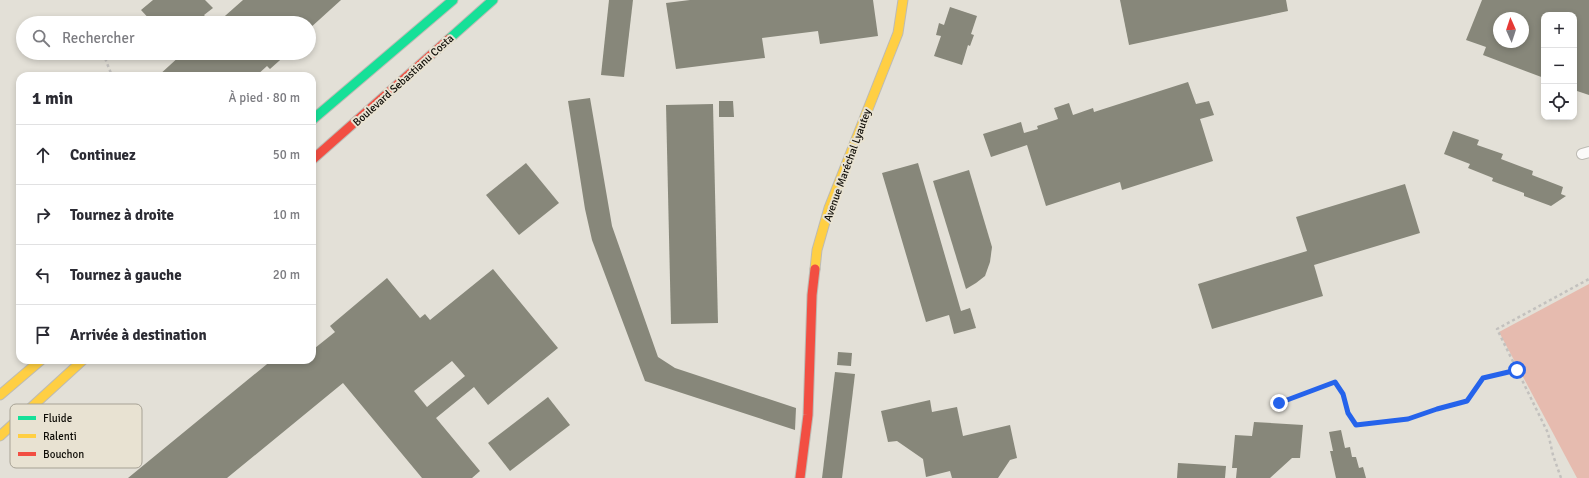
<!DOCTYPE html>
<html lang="fr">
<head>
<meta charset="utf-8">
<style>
	:root { --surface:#fff; --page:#f2f2f3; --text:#2b2b33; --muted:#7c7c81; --line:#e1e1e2 }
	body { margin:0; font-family:Signika,sans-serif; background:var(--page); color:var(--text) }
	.controls { position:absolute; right:12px; top:12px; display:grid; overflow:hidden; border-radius:8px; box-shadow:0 2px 6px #0003 }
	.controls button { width:36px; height:36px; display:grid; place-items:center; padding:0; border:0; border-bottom:1px solid var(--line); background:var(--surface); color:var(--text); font:20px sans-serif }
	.compass { position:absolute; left:1493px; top:12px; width:36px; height:36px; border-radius:50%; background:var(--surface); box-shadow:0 2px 6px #0003; rotate:357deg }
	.stop { position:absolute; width:12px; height:12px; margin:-9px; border:3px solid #2563eb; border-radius:50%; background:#fff }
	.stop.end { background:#2563eb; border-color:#fff; box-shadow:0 1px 4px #0008 }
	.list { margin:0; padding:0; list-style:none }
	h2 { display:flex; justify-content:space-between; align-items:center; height:52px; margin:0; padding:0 16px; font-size:17px }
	h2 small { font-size:13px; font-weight:400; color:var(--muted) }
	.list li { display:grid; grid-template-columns:26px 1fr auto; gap:12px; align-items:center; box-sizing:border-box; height:60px; padding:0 16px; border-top:1px solid var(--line) }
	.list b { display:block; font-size:15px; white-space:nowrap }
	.list em { font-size:13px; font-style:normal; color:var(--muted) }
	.icon { flex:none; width:22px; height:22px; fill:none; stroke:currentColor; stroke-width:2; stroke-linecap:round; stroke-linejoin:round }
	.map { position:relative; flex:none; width:1589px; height:478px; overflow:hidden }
	.search { position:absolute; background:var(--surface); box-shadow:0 2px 6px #0003; left:16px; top:16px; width:300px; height:44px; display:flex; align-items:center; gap:10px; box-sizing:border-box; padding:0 14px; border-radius:22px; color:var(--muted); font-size:15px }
	.panel { position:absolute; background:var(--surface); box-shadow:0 2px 6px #0003; left:16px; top:72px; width:300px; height:292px; border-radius:12px }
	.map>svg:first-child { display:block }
	.green { fill:#e6bbaf }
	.building { fill:#87877a; fill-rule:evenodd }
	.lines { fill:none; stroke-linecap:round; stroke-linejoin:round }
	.lane-casing { stroke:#bdbbb4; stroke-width:12 }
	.fast-casing { stroke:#bdbbb4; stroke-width:11 }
	.slow-casing { stroke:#bdbbb4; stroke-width:11 }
	.jam-casing { stroke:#bdbbb4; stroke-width:11 }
	.path { stroke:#c3c1be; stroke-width:2.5; stroke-dasharray:3 3; stroke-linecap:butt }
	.lane { stroke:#fbfaf9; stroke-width:10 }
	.fast { stroke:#16e098; stroke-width:9 }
	.slow { stroke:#ffcf43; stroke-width:9 }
	.jam { stroke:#f24e42; stroke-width:9 }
	.route { stroke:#2563eb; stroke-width:5 }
	.labels { text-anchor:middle; stroke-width:4; stroke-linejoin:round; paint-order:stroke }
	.street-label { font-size:11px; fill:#0f0d07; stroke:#e8e2d2 }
	.key { fill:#e8e2d2; stroke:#a7a295; stroke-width:1 }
	.key-label { font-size:11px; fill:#0f0d07 }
</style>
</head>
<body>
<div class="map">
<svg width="1589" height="478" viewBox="0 0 1589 478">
	<rect width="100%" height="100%" fill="#e3e0d7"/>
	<polygon class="green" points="1589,284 1589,478 1577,478 1499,332"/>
	<g class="building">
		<polygon points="153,0 205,0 213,8 204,15 211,23 153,23 141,10"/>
		<polygon points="243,0 341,0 309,29 309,23 217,23"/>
		<polygon points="609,0 633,0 624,77 601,75"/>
		<polygon points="690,0 873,0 878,36 820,44 818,31 762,38 765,58 676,69 666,3"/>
		<polygon points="1120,0 1286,0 1288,11 1129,45"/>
		<path d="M1482,0H1589V95L1574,90V15H1544V78L1483,55L1486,47L1466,40ZM1499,18H1523V42H1499Z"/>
		<polygon points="950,7 977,16 971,34 974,35 970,46 968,45 962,65 934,56 941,36 936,35 939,23 944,25"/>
		<polygon points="180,53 288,53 270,69 267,66 256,76 158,76 181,55"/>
		<polygon points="1188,82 1196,104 1209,101 1214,115 1200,119 1213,161 1122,190 1120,182 1046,206 1027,145 991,157 983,134 1021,122 1024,133 1038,129 1037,126 1058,119 1054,108 1069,103 1073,115 1093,108 1094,112"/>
		<polygon points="590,98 612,226 658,357 675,368 796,408 795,430 645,381 592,240 585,209 568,101"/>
		<polygon points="719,101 733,101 734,117 719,117"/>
		<polygon points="713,104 718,323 671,324 666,105"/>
		<polygon points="1453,131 1479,140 1477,145 1503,154 1501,159 1533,171 1532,175 1563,187 1561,194 1566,196 1551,206 1524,196 1524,193 1492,181 1493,178 1468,168 1470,164 1444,154"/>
		<polygon points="526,163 559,203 519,235 486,195"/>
		<polygon points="918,163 961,311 970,308 976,328 954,334 949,315 926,322 882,173"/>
		<polygon points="969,170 992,247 990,262 985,276 976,283 966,289 933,181"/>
		<polygon points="1405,184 1420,233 1314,265 1323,296 1212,329 1198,284 1307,251 1296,217"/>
		<path d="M493,269L558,348L488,405L474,387L436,418L480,471L472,478H422L343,383L227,478H128L272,360H312V345L315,348L335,332L330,326L387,278L420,318L425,314L430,320ZM452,361L465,376L427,407L414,391Z"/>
		<polygon points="838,352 852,353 851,366 837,365"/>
		<polygon points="835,372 855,374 852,399 842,478 822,478"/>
		<polygon points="548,397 570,425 510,471 488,443"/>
		<polygon points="930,400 932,412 957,407 963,436 1010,425 1017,458 1010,460 998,478 952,478 950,471 926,477 923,459 897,441 888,442 881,411"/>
		<polygon points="1254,422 1303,425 1300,458 1292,458 1270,478 1236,478 1237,468 1232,468 1235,435 1252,436"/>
		<polygon points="1341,430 1345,448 1350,447 1352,457 1356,457 1359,468 1363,467 1366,478 1336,478 1330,451 1333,451 1329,432"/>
		<polygon points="1178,463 1226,466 1225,478 1177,478"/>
	</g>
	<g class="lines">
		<g class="lane-casing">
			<polyline id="lane" points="1582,154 1589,152"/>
		</g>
		<g class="fast-casing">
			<g id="fast">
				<polyline points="449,39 493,0"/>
				<polyline points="312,120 453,0"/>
			</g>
		</g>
		<g class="slow-casing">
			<g id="slow">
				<polyline points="815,269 817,250 829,208 898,33 903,0"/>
				<polyline points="0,395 41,360"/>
				<polyline points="0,436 83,360"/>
			</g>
		</g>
		<g class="jam-casing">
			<g id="jam">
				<polyline points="312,160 449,39"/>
				<polyline points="800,478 808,415 812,295 815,269"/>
			</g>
		</g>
		<g class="path">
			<polyline points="103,53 112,76"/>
			<polyline points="224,360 226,362"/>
			<polyline points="1279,403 1335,382 1343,394 1348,413 1356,425 1408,419 1437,409 1467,401 1483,378 1517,370"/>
			<polyline points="1561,478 1553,455 1548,433 1497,329 1589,279"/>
		</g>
		<use href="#lane" class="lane"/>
		<use href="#fast" class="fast"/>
		<use href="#slow" class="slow"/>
		<use href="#jam" class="jam"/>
	</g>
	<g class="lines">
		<polyline class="route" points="1279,403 1335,382 1343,394 1348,413 1356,425 1408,419 1437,409 1467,401 1483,378 1517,370"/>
	</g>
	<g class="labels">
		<g class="street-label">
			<text transform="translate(403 80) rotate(-42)" y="4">Boulevard Sebastianu Costa</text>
			<text transform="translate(847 165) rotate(-70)" y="4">Avenue Maréchal Lyautey</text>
		</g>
	</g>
	<rect x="10" y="404" width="132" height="64" rx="6" class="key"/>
	<rect x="18" y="416" width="18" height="4" fill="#16e098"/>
	<rect x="18" y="434" width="18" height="4" fill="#ffcf43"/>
	<rect x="18" y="452" width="18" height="4" fill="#f24e42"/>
	<g class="key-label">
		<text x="43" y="422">Fluide</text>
		<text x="43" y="440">Ralenti</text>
		<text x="43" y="458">Bouchon</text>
	</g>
</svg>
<div class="controls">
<button>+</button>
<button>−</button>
<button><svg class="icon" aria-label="locate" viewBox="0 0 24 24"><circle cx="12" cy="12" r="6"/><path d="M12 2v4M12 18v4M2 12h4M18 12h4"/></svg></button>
</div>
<svg class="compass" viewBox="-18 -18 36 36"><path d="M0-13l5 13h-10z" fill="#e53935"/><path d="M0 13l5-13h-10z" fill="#7c7c81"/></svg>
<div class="stop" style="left:1517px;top:370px"></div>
<div class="stop end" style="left:1279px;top:403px"></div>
<div class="search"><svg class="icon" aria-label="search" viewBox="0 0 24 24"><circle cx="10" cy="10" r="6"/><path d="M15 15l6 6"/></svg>Rechercher</div>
<section class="panel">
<h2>1 min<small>À pied · 80 m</small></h2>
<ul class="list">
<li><svg class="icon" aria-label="ahead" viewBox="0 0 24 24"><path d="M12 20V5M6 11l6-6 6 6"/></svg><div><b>Continuez</b></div><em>50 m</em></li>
<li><svg class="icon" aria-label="right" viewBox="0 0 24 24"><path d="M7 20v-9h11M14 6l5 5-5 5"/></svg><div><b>Tournez à droite</b></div><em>10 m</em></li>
<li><svg class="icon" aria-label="left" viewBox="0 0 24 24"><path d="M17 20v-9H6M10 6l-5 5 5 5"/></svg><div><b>Tournez à gauche</b></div><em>20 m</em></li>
<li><svg class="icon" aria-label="arrive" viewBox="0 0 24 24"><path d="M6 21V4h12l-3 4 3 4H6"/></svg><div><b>Arrivée à destination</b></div></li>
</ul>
</section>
</div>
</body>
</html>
